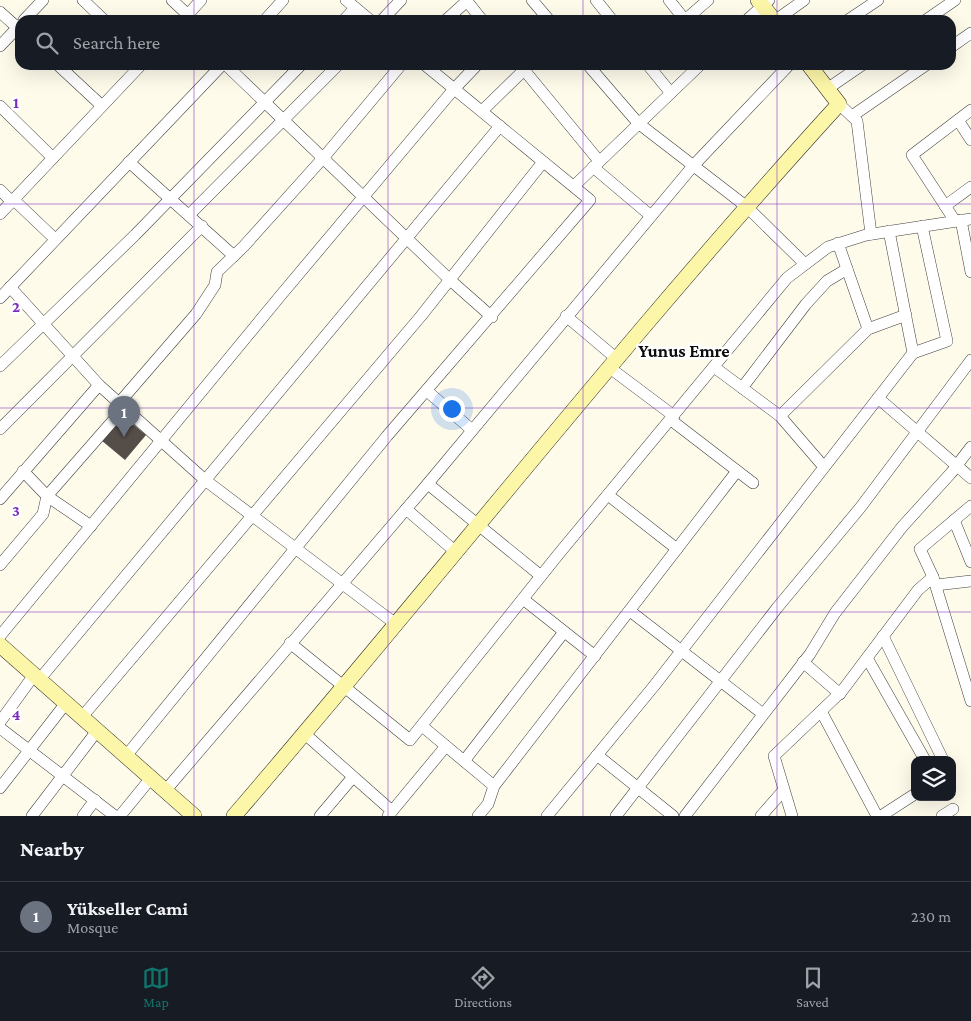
<!DOCTYPE html>
<html lang="en">
<head>
<meta charset="utf-8">
<style>
	:root { --surface:#171b24; --page:#20242c; --text:#f1f3f6; --muted:#9ea1a6; --line:#363941; --accent:#0f766e }
	body { margin:0; font-family:"Crimson Pro",serif; background:var(--page); color:var(--text) }
	.controls { position:absolute; right:15px; bottom:15px; display:grid; overflow:hidden; border-radius:10px; box-shadow:0 5px 20px #0002 }
	.controls button { width:45px; height:45px; display:grid; place-items:center; padding:0; border:0; border-bottom:1px solid var(--line); background:var(--surface); color:var(--text); font:25px sans-serif }
	.you { position:absolute; left:451px; top:408px; width:18px; height:18px; margin:-12px; border:4px solid #fff; border-radius:50%; background:#1a73e8; box-shadow:0 0 0 8px #1a73e833 }
	.badge { display:grid; place-items:center; width:32px; height:32px; border-radius:50%; background:var(--accent); color:#fff; font-size:16px; font-weight:700 }
	.pin { position:absolute; translate:-50% -41px; filter:drop-shadow(0 1px 2px #0008) }
	.pin::after { content:''; position:absolute; top:26px; width:18px; height:15px; background:inherit; clip-path:polygon(0 0,100% 0,50% 100%) }
	.list { margin:0; padding:0; list-style:none }
	h2 { display:flex; justify-content:space-between; align-items:center; height:65px; margin:0; padding:0 20px; font-size:21px }
	h2 small { font-size:16px; font-weight:400; color:var(--muted) }
	.list li { display:grid; grid-template-columns:32px 1fr auto; gap:15px; align-items:center; box-sizing:border-box; height:70px; padding:0 20px; border-top:1px solid var(--line) }
	.list b { display:block; font-size:19px; white-space:nowrap }
	.list p { margin:0; font-size:16px; white-space:nowrap; color:var(--muted) }
	.list em { font-size:16px; font-style:normal; color:var(--muted) }
	.icon { flex:none; width:28px; height:28px; fill:none; stroke:currentColor; stroke-width:2; stroke-linecap:round; stroke-linejoin:round }
	.map { position:relative; flex:none; width:971px; height:816px; overflow:hidden }
	.search { position:absolute; background:var(--surface); box-shadow:0 5px 20px #0002; left:15px; right:15px; top:15px; height:55px; display:flex; align-items:center; gap:12px; box-sizing:border-box; padding:0 18px; border-radius:15px; color:var(--muted); font-size:19px }
	.sheet { height:135px; background:var(--surface) }
	nav { display:flex; justify-content:space-around; align-items:center; box-sizing:border-box; height:70px; border-top:1px solid var(--line); background:var(--surface); font-size:14px; color:var(--muted) }
	nav a { display:grid; justify-items:center; gap:2px }
	nav .on { color:var(--accent) }
	.map>svg:first-child { display:block }
	.building { fill:#544d48 }
	.lines { fill:none; stroke-linecap:round; stroke-linejoin:round }
	.minor-casing { stroke:#3f3f3f; stroke-width:12 }
	.secondary-casing { stroke:#2e2e2e; stroke-width:16 }
	.minor { stroke:#fff; stroke-width:11 }
	.secondary { stroke:#fcf6a8; stroke-width:15 }
	.grid { fill:none; stroke:#7b2cbf; stroke-width:1; stroke-opacity:0.55 }
	.labels { text-anchor:middle; stroke-width:5; stroke-linejoin:round; paint-order:stroke }
	.district-label { font-size:18px; font-weight:bold; fill:#0c0c0c; stroke:#fff }
	.grid-label { font-size:16px; text-anchor:middle; font-weight:bold; fill:#7b2cbf; stroke:#fff; stroke-width:5; stroke-linejoin:round; paint-order:stroke }
</style>
</head>
<body>
<div class="map">
<svg width="971" height="816" viewBox="0 0 971 816">
	<rect width="100%" height="100%" fill="#fefbeb"/>
	<polygon class="building" points="122,415 146,435 125,460 101,440"/>
	<g class="lines">
		<g class="minor-casing">
			<g id="minor">
				<polyline points="83,0 104,20"/>
				<polyline points="172,0 188,15"/>
				<polyline points="346,0 370,20"/>
				<polyline points="466,0 482,20"/>
				<polyline points="532,0 549,20"/>
				<polyline points="596,0 612,20"/>
				<polyline points="669,0 685,20"/>
				<polyline points="0,12 20,30"/>
				<polyline points="24,20 43,0"/>
				<polyline points="183,20 201,0"/>
				<polyline points="265,20 283,0"/>
				<polyline points="344,20 355,8"/>
				<polyline points="382,20 401,0"/>
				<polyline points="446,20 467,1"/>
				<polyline points="685,20 708,0"/>
				<polyline points="747,20 769,0"/>
				<polyline points="776,20 804,0"/>
				<polyline points="848,20 878,0"/>
				<polyline points="926,20 955,0"/>
				<polyline points="0,46 20,25"/>
				<polyline points="951,47 971,33"/>
				<polyline points="58,65 102,106"/>
				<polyline points="226,65 449,279 492,317"/>
				<polyline points="520,65 599,161"/>
				<polyline points="588,65 638,123 747,207 805,264"/>
				<polyline points="648,65 670,92"/>
				<polyline points="827,89 862,65"/>
				<polyline points="839,104 857,121 871,234"/>
				<polyline points="0,106 53,158"/>
				<polyline points="482,111 524,70"/>
				<polyline points="852,116 926,65"/>
				<polyline points="958,120 971,140"/>
				<polyline points="129,162 234,256"/>
				<polyline points="593,167 651,216"/>
				<polyline points="574,186 700,65"/>
				<polyline points="0,190 12,202"/>
				<polyline points="14,200 55,239"/>
				<polyline points="945,206 971,187"/>
				<polyline points="0,214 141,65"/>
				<polyline points="189,215 338,65"/>
				<polyline points="961,220 971,272"/>
				<polyline points="955,221 912,155 971,110"/>
				<polyline points="838,243 868,329"/>
				<polyline points="10,287 99,385 205,480 397,625"/>
				<polyline points="0,298 222,65"/>
				<polyline points="566,316 617,359"/>
				<polyline points="913,353 947,341 922,226"/>
				<polyline points="0,366 135,235 301,65"/>
				<polyline points="714,367 780,416 824,467"/>
				<polyline points="610,368 674,416"/>
				<polyline points="742,388 806,304 827,281 847,269"/>
				<polyline points="427,391 472,430"/>
				<polyline points="878,398 971,478"/>
				<polyline points="119,403 196,314 215,285 217,272 244,246 324,157 401,65"/>
				<polyline points="780,416 868,329 906,315"/>
				<polyline points="671,420 753,483"/>
				<polyline points="0,429 202,226"/>
				<polyline points="23,471 47,496 91,526"/>
				<polyline points="428,484 541,576"/>
				<polyline points="608,495 677,549"/>
				<polyline points="0,499 99,385"/>
				<polyline points="971,506 920,549 933,577 971,701"/>
				<polyline points="406,509 457,553"/>
				<polyline points="954,520 971,562"/>
				<polyline points="0,565 43,514 47,496 124,408"/>
				<polyline points="936,585 971,581"/>
				<polyline points="523,599 595,656"/>
				<polyline points="630,611 763,714"/>
				<polyline points="0,636 281,295 454,89 477,65"/>
				<polyline points="883,636 943,760"/>
				<polyline points="290,643 410,740 557,556 787,278 828,247 866,235 971,219"/>
				<polyline points="867,658 925,760"/>
				<polyline points="803,662 840,694"/>
				<polyline points="39,680 500,126"/>
				<polyline points="821,711 877,816"/>
				<polyline points="82,717 421,316 543,162"/>
				<polyline points="0,722 34,675"/>
				<polyline points="422,726 494,786"/>
				<polyline points="0,728 115,816"/>
				<polyline points="305,734 392,811"/>
				<polyline points="597,755 673,816"/>
				<polyline points="126,756 387,436 590,200 425,65"/>
				<polyline points="464,761 564,632"/>
				<polyline points="0,788 66,703"/>
				<polyline points="165,791 425,487 693,166 789,65"/>
				<polyline points="32,816 97,731"/>
				<polyline points="83,816 95,800"/>
				<polyline points="120,816 151,778"/>
				<polyline points="320,816 353,777"/>
				<polyline points="388,816 446,746"/>
				<polyline points="478,816 488,804 494,786 737,471"/>
				<polyline points="547,816 654,686 913,353 889,231"/>
				<polyline points="616,816 777,608 860,508 971,360"/>
				<polyline points="685,816 810,654 835,613 902,527 951,473 971,447"/>
				<polyline points="761,816 783,791"/>
				<polyline points="792,816 774,756 842,691 918,590 933,577"/>
				<polyline points="881,816 915,794"/>
				<polyline points="942,816 953,809"/>
			</g>
		</g>
		<g class="secondary-casing">
			<g id="secondary">
				<polyline points="758,0 774,20"/>
				<polyline points="0,645 194,816"/>
				<path d="M234,816C437,580 629,334 839,104L809,65"/>
			</g>
		</g>
		<use href="#minor" class="minor"/>
		<use href="#secondary" class="secondary"/>
	</g>
	<path class="grid" d="M194,0V20M388,0V20M583,0V20M777,0V20M194,65V816M388,65V816M583,65V816M777,65V816M0,204H971M0,408H971M0,612H971"/>
	<g class="labels">
		<g class="district-label">
			<text x="684" y="357">Yunus Emre</text>
		</g>
	</g>
	<g class="grid-label">
		<text x="16" y="108">1</text>
		<text x="16" y="312">2</text>
		<text x="16" y="516">3</text>
		<text x="16" y="720">4</text>
	</g>
</svg>
<div class="controls">
<button><svg class="icon" aria-label="layers" viewBox="0 0 24 24"><path d="M12 4l9 5-9 5-9-5zM3 14l9 5 9-5"/></svg></button>
</div>
<div class="you"></div>
<div class="pin badge" style="left:124px;top:437px;background:#6b7280">1</div>
<div class="search"><svg class="icon" aria-label="search" viewBox="0 0 24 24"><circle cx="10" cy="10" r="6"/><path d="M15 15l6 6"/></svg>Search here</div>
</div>
<section class="sheet">
<h2>Nearby<small></small></h2>
<ul class="list">
<li><span class="badge" style="background:#6b7280">1</span><div><b>Yükseller Cami</b><p>Mosque</p></div><em>230 m</em></li>
</ul>
</section>
<nav>
<a class="on"><svg class="icon" aria-label="map" viewBox="0 0 24 24"><path d="M3 6l6-2 6 2 6-2v14l-6 2-6-2-6 2zM9 4v14M15 6v14"/></svg>Map</a>
<a><svg class="icon" aria-label="directions" viewBox="0 0 24 24"><path d="M12 3l9 9-9 9-9-9zM9 14v-3h6M13 9l2 2-2 2"/></svg>Directions</a>
<a><svg class="icon" aria-label="saved" viewBox="0 0 24 24"><path d="M7 4h10v16l-5-4-5 4z"/></svg>Saved</a>
</nav>
</body>
</html>
